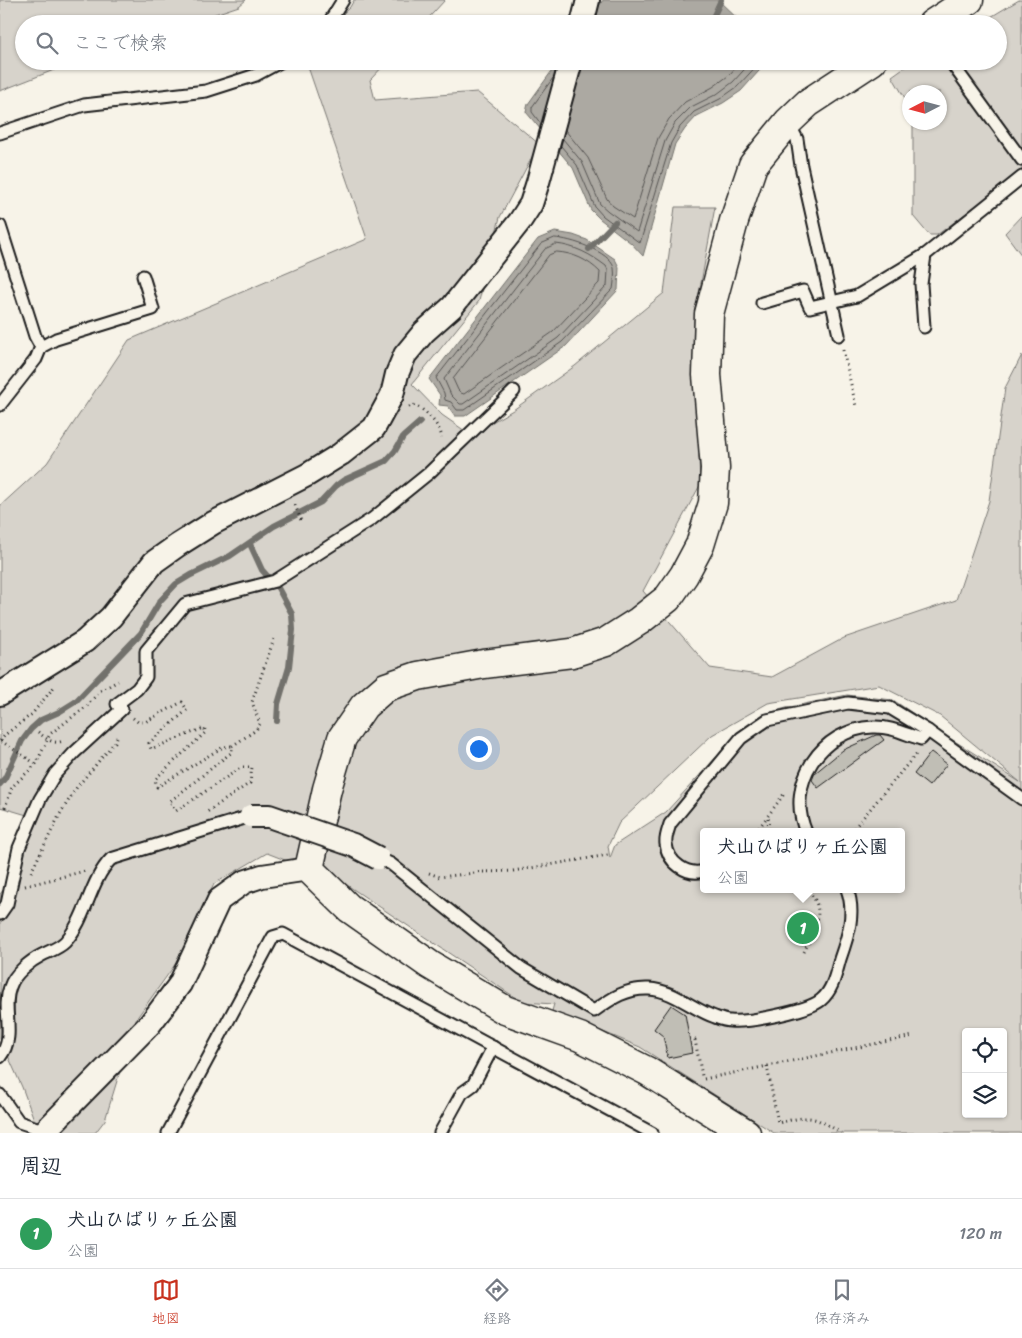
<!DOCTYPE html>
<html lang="ja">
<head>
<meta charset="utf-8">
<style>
	:root { --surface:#fff; --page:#f2f2f3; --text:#1f2937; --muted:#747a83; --line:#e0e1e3; --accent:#c8321e }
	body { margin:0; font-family:Sriracha,"Klee One",sans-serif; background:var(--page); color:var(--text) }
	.controls { position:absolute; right:15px; bottom:15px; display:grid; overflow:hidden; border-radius:5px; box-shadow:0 1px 4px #0004 }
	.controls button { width:45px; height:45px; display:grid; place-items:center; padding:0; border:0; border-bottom:1px solid var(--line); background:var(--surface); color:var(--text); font:25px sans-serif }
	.compass { position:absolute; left:902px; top:85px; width:45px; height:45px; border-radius:50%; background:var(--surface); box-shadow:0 1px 4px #0004; rotate:264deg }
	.you { position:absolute; left:478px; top:748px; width:18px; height:18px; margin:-12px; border:4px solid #fff; border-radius:50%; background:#1a73e8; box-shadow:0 0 0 8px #1a73e833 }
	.badge { display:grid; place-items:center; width:32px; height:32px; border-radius:50%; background:var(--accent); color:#fff; font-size:16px; font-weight:700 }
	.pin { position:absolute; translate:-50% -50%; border:2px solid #fff; box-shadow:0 1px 5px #0006 }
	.popup { position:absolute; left:700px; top:828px; width:205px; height:65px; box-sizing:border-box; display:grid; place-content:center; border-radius:5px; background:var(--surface); filter:drop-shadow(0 1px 4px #0005); font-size:16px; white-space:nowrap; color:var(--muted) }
	.popup b { font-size:19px; color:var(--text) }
	.popup::after { content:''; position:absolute; left:50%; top:100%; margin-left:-10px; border:10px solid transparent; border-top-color:var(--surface) }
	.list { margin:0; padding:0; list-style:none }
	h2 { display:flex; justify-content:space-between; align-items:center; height:65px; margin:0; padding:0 20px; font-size:21px }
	h2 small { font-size:16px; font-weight:400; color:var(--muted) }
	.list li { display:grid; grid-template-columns:32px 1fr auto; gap:15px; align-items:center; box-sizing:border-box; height:70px; padding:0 20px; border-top:1px solid var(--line) }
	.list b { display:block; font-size:19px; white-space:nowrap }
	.list p { margin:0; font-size:16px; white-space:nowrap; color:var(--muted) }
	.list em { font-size:16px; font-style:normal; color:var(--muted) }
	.icon { flex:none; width:28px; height:28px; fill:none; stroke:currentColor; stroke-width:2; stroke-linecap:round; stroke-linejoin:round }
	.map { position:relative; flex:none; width:1022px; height:1133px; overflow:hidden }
	.search { position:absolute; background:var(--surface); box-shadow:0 1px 4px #0004; left:15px; right:15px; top:15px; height:55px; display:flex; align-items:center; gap:12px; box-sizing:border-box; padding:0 18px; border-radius:28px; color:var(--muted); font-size:19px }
	.sheet { height:135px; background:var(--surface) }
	nav { display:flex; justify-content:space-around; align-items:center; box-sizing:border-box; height:70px; border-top:1px solid var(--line); background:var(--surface); font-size:14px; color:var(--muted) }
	nav a { display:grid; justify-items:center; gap:2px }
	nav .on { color:var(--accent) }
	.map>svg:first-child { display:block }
	.green { fill:#d7d3cb; stroke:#7a7874; fill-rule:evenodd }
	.water { fill:#aca9a2; stroke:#72716c }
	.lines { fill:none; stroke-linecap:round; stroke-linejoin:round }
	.shore { stroke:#565452; stroke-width:1 }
	.stream { stroke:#72716c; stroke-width:6 }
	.building { fill:#c0beb5; stroke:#1c1c1c }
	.service-casing { stroke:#1c1c1c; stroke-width:15 }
	.minor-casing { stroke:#1c1c1c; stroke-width:26 }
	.tertiary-casing { stroke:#1c1c1c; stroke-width:31 }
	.path { stroke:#1c1c1c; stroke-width:3; stroke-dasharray:1 4; stroke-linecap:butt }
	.service { stroke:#f7f3e8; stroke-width:11 }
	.minor { stroke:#f7f3e8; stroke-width:22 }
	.tertiary { stroke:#f7f3e8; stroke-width:28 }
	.minor-bridge-casing { stroke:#1c1c1c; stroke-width:26; stroke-linecap:butt }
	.minor-bridge { stroke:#f7f3e8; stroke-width:22 }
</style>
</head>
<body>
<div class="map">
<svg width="1022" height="1133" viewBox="0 0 1022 1133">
	<rect width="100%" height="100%" fill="#f7f3e8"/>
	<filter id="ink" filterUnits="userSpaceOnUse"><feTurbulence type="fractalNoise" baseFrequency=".02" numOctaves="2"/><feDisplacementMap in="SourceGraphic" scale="10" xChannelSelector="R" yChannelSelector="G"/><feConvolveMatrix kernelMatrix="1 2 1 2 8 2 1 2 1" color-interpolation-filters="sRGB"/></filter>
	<g filter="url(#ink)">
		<g class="green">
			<polygon points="0,0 246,0 239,6 185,24 24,24 24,61 77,61 0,91"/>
			<polygon points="354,0 445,0 423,24 332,24 350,7"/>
			<polygon points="1019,0 1022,0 1022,171 937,235 929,235 913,216 913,123 940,122 940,92 910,92 909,105 892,76 913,61 998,61 998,24 979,24"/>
			<path d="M306,61H388L370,80L375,100L477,92L539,144L500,217L479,301L412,384L442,415L465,431L487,425L513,410L575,366L664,293L675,207H715L694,321L700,485L643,591L710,668L772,677L844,638L956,600L989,501L1005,388L1022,355V1133H774L640,1047L552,1011L554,1004L522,1002L344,883L267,853L214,884L179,959L136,1019L105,1120L95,1133H39L22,1087L0,1038V894L4,889L37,818L0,807V506L47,463L129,340L367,239ZM879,685L940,716L1020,782L948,737L893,700L847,695L790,707L764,714L739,732L666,812L615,845L610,858L608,846L619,823L712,735L768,703ZM704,832H902V889H704ZM966,1032H1003V1114H966Z"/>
			<polygon points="1022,215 1022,256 1005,233"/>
		</g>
		<g class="water">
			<polygon points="603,0 718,0 743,24 587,24"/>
			<polygon points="559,61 768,61 741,91 723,103 697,116 685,129 675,144 643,256 631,243 600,219 591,210 573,168 526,112 528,104"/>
			<polygon points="555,232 573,235 587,240 615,259 619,267 618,290 566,346 465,416 455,416 448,406 439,405 440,395 429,379 538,239"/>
		</g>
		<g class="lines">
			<g class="shore">
				<polyline points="541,124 532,112 532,107 553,78"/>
				<polyline points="565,130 588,158 607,199 613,206 633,219 658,138 669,119 685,102 713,87 728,76 742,61"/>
				<polyline points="563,139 582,162 600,204 608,211 637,232 665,141 675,123 691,107 717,94 733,82 752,61"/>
				<polyline points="561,146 577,165 595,207 603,216 640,243 671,143 680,127 694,112 720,99 737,87 761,61"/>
				<path d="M555,238C570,239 610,251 614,268C615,274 614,283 613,289L562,342L464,410H457L451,402L445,400L444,393L436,378L541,244Z"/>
				<path d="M556,244C575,246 590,254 606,266L608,270L607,286L558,338L463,404H460L451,395L444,379L545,249Z"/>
				<path d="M557,252C573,253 588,260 600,272L599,283L553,332L464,394L461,393L458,390L453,379L549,255Z"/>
			</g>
			<g class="stream">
				<polyline points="710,24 721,0"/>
				<polyline points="589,249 615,222"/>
				<polyline points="250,544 262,570 278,588 292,614 293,630 289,667 278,704 277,721"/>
				<polyline points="0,784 5,778 22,741 31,729 41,720 59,712 75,702 141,633 160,601 176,584 191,575 230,556 274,526 321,502 336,486 344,480 386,461 395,451 403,437 420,422"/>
			</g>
		</g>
		<g class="building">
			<polygon points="876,735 880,735 884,740 818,788 812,780 815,773 843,750"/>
			<polygon points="931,752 947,764 929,786 914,774"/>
			<polygon points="671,1005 685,1014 692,1053 668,1058 663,1036 654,1029"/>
		</g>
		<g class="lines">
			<g class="service-casing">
				<g id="service">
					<polyline points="328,24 343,0"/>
					<polyline points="950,61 1022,160"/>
					<polyline points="788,122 797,139 801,166 839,335"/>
					<polyline points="0,133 84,105 206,91 256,75 282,61"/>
					<polyline points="0,226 35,336 41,347"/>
					<polyline points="762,303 803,291 810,307 857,296 925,255"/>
					<polyline points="924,327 921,284 925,255 1022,177"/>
					<polyline points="0,405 36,359 41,347 56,339 153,309 143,276"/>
					<path d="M806,832C785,784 821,729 873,727C890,726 905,734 921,739L928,731"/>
					<path d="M378,858L391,864L521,968L594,1011C612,998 627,988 649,989C673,990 694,1010 715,1017C720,1019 725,1021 730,1021C747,1023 808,1011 821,1000C833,990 836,973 840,959C848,936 856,913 847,889"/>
					<path d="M704,871C687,876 668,863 666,844C665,837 668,831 670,824L741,738L767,720L848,703L890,708L928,731L1022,799"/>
					<polyline points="0,914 7,904 19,848 40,799 55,774 74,753 122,709 117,704 137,689 146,677 146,651 185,604 275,581 372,519 429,473 514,391"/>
					<path d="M0,1057C17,1035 1,1010 10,987C14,974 30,961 42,955C50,951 59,948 65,942C87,918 89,882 111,859L251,816"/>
					<polyline points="0,1095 19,1122 37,1128 43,1133"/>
					<polyline points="168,1133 273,937 283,934 652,1133"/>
					<polyline points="440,1133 462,1093 473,1085 493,1047"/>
				</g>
			</g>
			<g class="minor-casing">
				<g id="minor">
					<polyline points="582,24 588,0"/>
					<polyline points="0,694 85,641 111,617 154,562 178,545 213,523 307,475 341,454 374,428 392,395 397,374 405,355 424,332 452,307 520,221 531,204 538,182 571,61"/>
					<polyline points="43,1133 150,1024 180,984 219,900 244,882 262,876 309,869"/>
				</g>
			</g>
			<g class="tertiary-casing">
				<g id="tertiary">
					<polyline points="932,24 969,0"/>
					<polyline points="746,1133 647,1071 580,1037 505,1010 430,965 349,908 309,869 327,789 342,738 364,706 386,687 418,676 484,664 572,653 606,642 639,621 668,598 684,575 700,545 713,503 715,468 707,375 709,314 734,221 753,165 788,122 808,103 872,61"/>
				</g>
			</g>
			<g class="path">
				<polyline points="843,350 856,406"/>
				<path d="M409,407L415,405C426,411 440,425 442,438"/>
				<polyline points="295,505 302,523"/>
				<polyline points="133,718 138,722 145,722 182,702 187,710 149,743 151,749 204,728 206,732 155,779 157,787 223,747 232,746 232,752 169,802 176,811 242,767 252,767 250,783 207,812"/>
				<path d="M38,732C46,738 52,745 63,741"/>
				<polyline points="0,741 6,734 32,714 54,687"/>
				<polyline points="1,741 36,764"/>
				<polyline points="232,746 256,730 260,724 252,702 275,636"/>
				<polyline points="5,808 12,787 36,764 50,734 87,706 100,691 118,681"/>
				<polyline points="768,818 769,832"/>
				<polyline points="756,832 784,794"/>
				<polyline points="851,832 916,754"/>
				<polyline points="31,872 60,814 77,787 115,742 118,735"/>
				<polyline points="429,873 440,877 483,872 513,871 608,855"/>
				<polyline points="25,886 85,871"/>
				<path d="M804,952C814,932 829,906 805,889"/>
				<polyline points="690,1041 695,1040 702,1076"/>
				<path d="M767,1066L778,1123C811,1115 812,1115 841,1133"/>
				<polyline points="704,1079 913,1036"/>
			</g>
			<use href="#service" class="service"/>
			<use href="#minor" class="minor"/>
			<use href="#tertiary" class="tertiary"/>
			<g class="minor-bridge-casing">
				<polyline id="minor-bridge" points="251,816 269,816 353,845 378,858"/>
			</g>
			<use href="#minor-bridge" class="minor-bridge"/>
		</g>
	</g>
</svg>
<div class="controls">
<button><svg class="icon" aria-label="locate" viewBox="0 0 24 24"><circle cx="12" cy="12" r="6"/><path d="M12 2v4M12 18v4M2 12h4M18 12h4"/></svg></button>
<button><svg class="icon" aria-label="layers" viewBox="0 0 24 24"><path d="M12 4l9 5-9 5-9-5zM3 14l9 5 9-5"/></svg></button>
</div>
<svg class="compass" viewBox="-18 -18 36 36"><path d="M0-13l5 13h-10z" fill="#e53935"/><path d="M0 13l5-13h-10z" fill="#747a83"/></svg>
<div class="you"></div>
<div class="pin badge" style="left:803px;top:928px;background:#2e9e5b">1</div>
<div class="popup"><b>犬山ひばりヶ丘公園</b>公園</div>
<div class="search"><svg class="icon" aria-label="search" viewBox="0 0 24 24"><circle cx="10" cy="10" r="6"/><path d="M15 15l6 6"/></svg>ここで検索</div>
</div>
<section class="sheet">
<h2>周辺<small></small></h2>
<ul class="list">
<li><span class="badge" style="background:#2e9e5b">1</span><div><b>犬山ひばりヶ丘公園</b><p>公園</p></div><em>120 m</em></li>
</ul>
</section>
<nav>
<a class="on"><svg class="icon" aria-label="map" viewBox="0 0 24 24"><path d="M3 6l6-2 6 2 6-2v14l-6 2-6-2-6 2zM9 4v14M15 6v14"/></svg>地図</a>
<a><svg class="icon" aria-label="directions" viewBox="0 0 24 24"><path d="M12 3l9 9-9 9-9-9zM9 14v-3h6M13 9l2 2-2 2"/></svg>経路</a>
<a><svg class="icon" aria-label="saved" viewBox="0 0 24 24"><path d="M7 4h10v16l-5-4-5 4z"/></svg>保存済み</a>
</nav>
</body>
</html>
